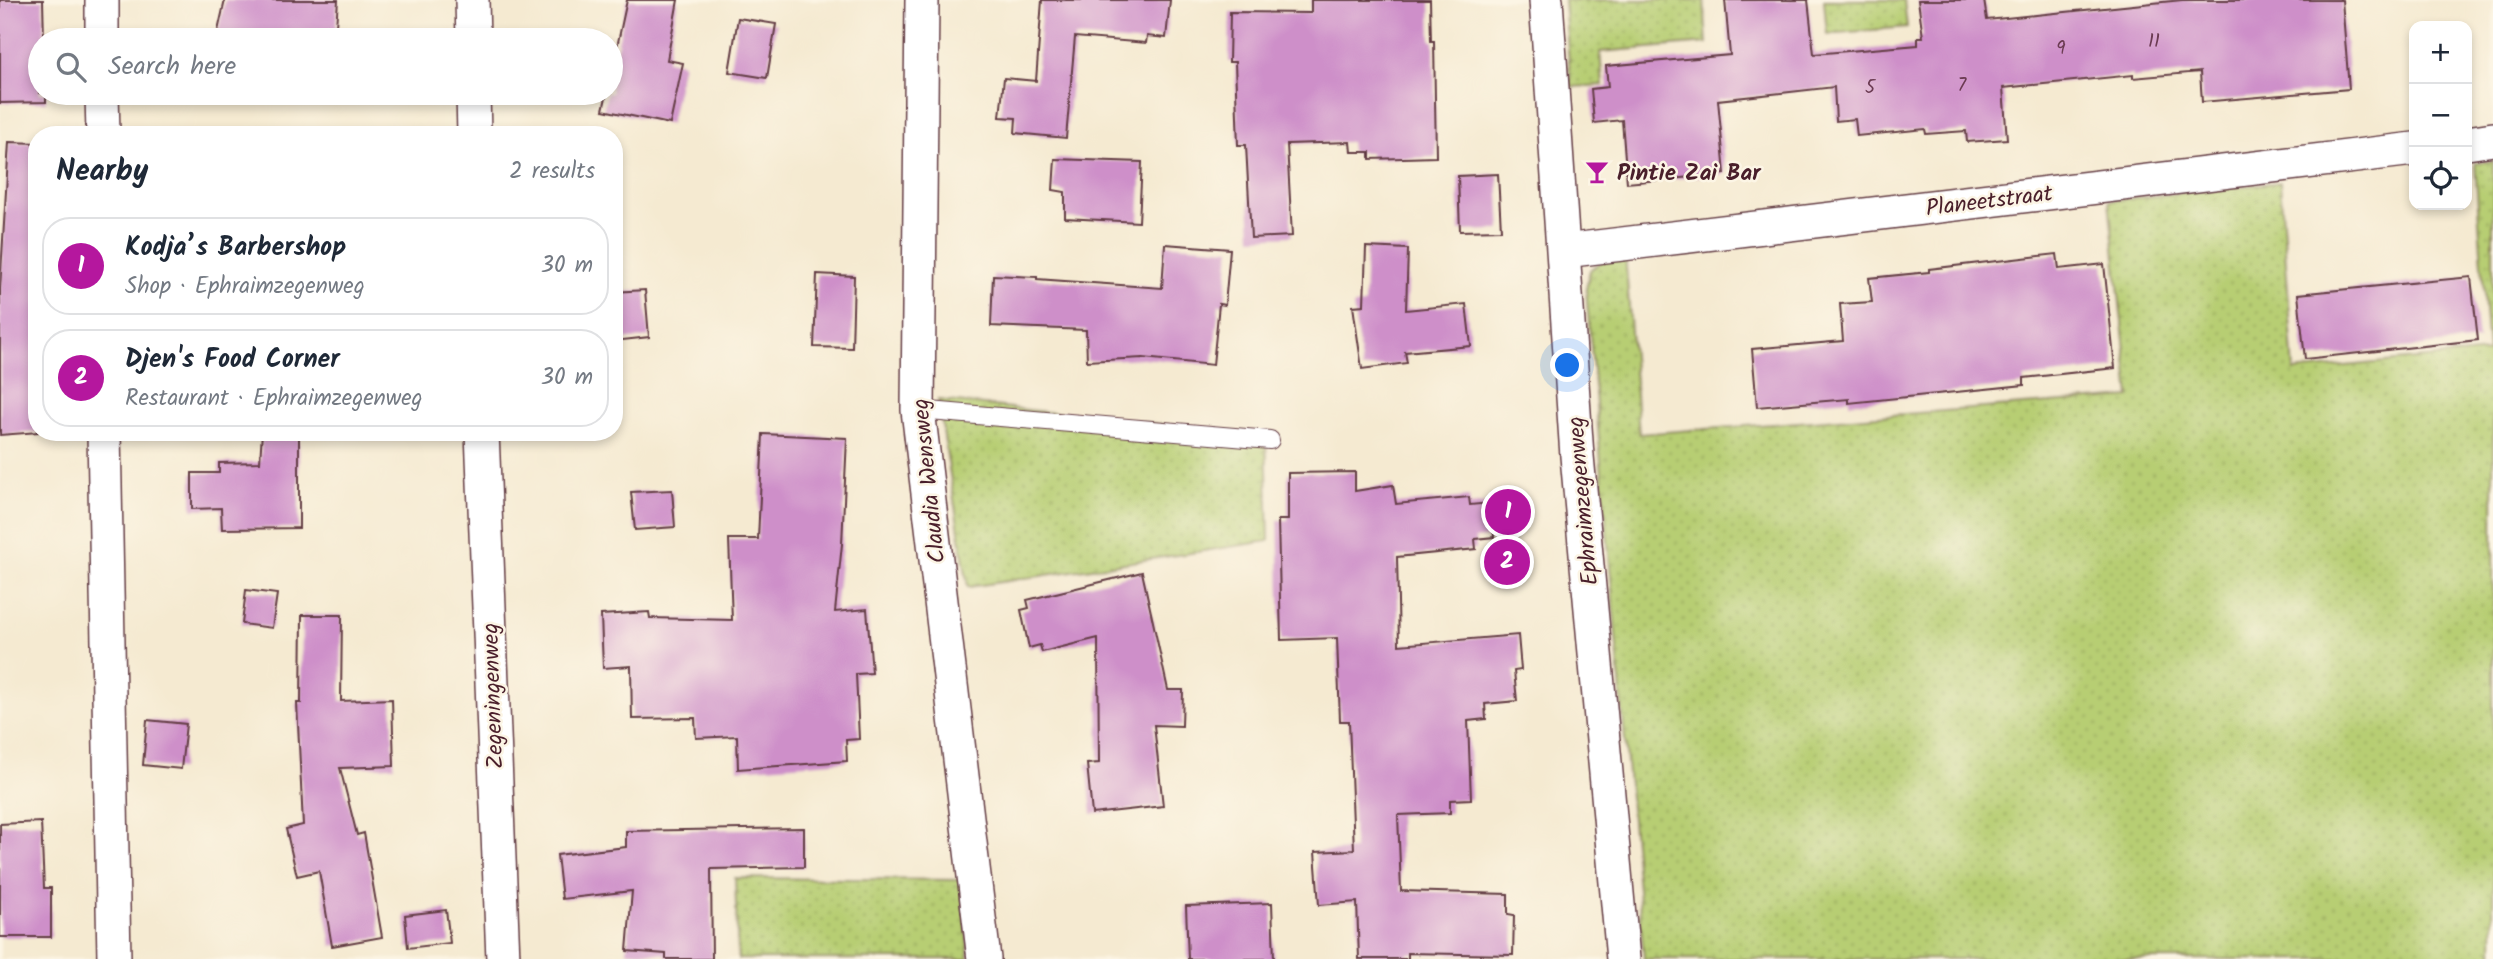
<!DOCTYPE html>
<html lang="en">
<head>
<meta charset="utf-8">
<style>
	:root { --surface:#fff; --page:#f6f6f7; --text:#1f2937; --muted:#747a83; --line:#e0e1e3; --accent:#b5179e }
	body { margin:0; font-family:Kalam,sans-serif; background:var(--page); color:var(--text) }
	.controls { position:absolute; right:21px; top:21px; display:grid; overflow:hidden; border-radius:14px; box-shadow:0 4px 10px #0003 }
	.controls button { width:63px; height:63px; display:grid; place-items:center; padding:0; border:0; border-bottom:2px solid var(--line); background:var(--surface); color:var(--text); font:35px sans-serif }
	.you { position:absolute; left:1568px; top:366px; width:24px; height:24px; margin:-18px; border:5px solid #fff; border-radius:50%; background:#1a73e8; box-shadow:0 0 0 10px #1a73e833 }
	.badge { display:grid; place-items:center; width:46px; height:46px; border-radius:50%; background:var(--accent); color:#fff; font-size:23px; font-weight:700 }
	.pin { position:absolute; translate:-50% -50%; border:4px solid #fff; box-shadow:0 2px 7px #0006 }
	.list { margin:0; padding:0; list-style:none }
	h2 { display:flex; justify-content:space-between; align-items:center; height:91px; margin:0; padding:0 28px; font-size:30px }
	h2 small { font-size:23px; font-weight:400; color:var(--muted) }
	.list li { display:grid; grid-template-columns:46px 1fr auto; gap:21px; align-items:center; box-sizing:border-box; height:98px; margin:0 14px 14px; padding:0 14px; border:2px solid var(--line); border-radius:28px }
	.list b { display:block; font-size:26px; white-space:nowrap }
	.list p { margin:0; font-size:23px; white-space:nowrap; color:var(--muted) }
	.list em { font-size:23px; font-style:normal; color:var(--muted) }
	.icon { flex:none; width:38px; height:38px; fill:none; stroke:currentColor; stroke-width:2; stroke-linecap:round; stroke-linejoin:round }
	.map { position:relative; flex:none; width:2493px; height:959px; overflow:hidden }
	.search { position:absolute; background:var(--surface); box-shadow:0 4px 10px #0003; left:28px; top:28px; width:595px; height:77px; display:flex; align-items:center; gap:18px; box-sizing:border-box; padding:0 24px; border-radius:38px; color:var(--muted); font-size:26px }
	.panel { position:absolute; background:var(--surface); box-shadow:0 4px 10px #0003; left:28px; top:126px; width:595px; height:315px; border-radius:28px }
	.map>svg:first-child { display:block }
	.grass { fill:url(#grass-dots); stroke:#80764f; stroke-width:2 }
	.building { fill:#ce8fc9 }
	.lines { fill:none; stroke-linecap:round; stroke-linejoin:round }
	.lane-casing { stroke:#643d44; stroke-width:20 }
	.street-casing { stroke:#643d44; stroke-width:36 }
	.lane { stroke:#fff; stroke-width:18 }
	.street { stroke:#fff; stroke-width:33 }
	.labels { text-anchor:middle; stroke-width:5; stroke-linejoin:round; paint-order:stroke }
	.number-label { font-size:19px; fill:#6b3b52 }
	.poi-label { font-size:23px; font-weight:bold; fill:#4a1f2b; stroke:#fcf5e5; text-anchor:start }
	.street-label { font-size:23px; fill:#4a1f2b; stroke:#fcf5e5 }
</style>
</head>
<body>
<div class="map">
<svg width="2493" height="959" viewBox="0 0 2493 959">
	<defs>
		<pattern id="grass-dots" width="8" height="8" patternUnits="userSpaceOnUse" patternTransform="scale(1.75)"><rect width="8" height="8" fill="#b7ce73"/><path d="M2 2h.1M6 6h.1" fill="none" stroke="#9fb064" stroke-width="1.8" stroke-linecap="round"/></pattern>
	</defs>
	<rect width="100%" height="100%" fill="#fcf5e5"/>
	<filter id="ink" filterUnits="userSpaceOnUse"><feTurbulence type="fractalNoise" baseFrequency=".0143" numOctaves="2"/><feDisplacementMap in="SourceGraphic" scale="14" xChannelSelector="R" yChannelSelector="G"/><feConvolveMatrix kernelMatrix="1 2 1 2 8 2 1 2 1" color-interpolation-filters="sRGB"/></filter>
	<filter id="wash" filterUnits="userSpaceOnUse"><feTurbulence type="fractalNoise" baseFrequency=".00686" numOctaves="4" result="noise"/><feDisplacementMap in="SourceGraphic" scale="28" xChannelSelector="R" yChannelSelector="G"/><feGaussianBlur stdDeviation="1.57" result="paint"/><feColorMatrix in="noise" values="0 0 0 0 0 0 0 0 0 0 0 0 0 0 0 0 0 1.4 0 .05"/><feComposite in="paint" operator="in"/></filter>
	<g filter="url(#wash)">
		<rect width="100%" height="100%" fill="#f5ead1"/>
		<g class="grass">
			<polygon points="1564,0 1704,0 1707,43 1600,52 1603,85 1571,87"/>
			<polygon points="1824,0 1904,0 1907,27 1827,34"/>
			<polygon points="2493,161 2493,959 1644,959 1586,289 1590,270 1604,260 1625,254 1639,434 2130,397 2109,201 2280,182 2294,371 2488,352 2475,163"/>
			<polygon points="938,400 1266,436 1269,541 968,587"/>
			<polygon points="735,878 961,880 969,959 738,959"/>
		</g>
		<g id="blocks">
			<g class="building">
				<polygon points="0,0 43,0 44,40 40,40 40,93 46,93 46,102 0,103"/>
				<polygon points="225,0 338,0 335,40 216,40"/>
				<polygon points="627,0 678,0 667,60 683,63 670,124 603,110 607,93 611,93 611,75"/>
				<polygon points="1042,0 1170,0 1166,38 1147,36 1146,43 1075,37 1066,138 1015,133 1016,118 1000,117 1004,78 1036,81"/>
				<polygon points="1311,0 1430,0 1431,41 1434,41 1436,157 1370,159 1370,152 1351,152 1350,142 1287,144 1292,236 1251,238 1246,145 1238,145 1235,62 1229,62 1230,12 1311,13"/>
				<polygon points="1725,0 1808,0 1814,54 1918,45 1918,37 1923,37 1918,0 1984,0 1987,20 2182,0 2342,0 2349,89 2202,102 2200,72 2133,78 2133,75 2003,88 2007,139 1967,142 1966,131 1926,134 1925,129 1857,136 1855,119 1836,121 1834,87 1718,100 1725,174 1627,183 1622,120 1594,123 1591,89 1608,87 1606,66 1730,55"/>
				<polygon points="738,18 776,24 767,78 729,72"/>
				<polygon points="9,142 37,143 37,432 39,432 0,435 0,289"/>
				<polygon points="1055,159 1142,162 1139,222 1065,218 1065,192 1053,190"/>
				<polygon points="1498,174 1501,230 1460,231 1458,176"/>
				<polygon points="1165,244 1230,249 1225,305 1219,304 1213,365 1143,358 1087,361 1086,330 991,326 993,275 1037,277 1037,279 1162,288"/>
				<polygon points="1366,247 1408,249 1406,310 1466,304 1471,346 1405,352 1407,363 1362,369 1353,306 1364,305"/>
				<polygon points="2057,254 2059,269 2104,264 2115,368 2024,378 2024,385 1849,403 1849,399 1757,407 1752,349 1843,341 1840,304 1872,302 1869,278 1929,272 1929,269"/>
				<polygon points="817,274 854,276 852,348 814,347"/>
				<polygon points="2471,277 2478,340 2305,359 2298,294"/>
				<polygon points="645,290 649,337 614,341 614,292"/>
				<polygon points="262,432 299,432 299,528 222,529 221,508 192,509 192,473 219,473 219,463 260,462"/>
				<polygon points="763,434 847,438 842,544 835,612 867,609 872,673 856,674 859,739 846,740 847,761 738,769 737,736 696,738 695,718 632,719 631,666 603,668 601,615 649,612 650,618 732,620 729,539 758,539"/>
				<polygon points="1355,472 1355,491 1393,485 1396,504 1469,497 1470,505 1491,503 1494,537 1475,539 1476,549 1397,557 1399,645 1518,635 1521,670 1514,671 1517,701 1485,704 1486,719 1468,721 1471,799 1450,800 1450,813 1398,815 1401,891 1508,894 1508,914 1514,915 1513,955 1408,953 1408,959 1359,959 1357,902 1319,905 1315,852 1354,850 1349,721 1340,721 1337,638 1281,640 1278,520 1288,520 1288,473"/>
				<polygon points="672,490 675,527 635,530 631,492"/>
				<polygon points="1142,572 1168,690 1183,690 1182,726 1154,725 1163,806 1092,814 1087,764 1099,763 1098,638 1042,652 1040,645 1029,648 1021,610 1029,608 1027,600"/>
				<polygon points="246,590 277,594 272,628 242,624"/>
				<polygon points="302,615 342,615 341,701 392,699 394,766 340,768 357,835 364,833 382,937 332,946 319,871 297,876 286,829 303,825 297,703 301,703"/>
				<polygon points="147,720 186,724 181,769 143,765"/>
				<polygon points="41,822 44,888 51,888 51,937 0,937 0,824"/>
				<polygon points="804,828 804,867 711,869 712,959 666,959 666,954 627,951 632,891 562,899 557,855 626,847 626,831"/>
				<polygon points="1272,903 1274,959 1188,959 1186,906"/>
				<polygon points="446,910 450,943 408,948 405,915"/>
			</g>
		</g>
	</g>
	<g filter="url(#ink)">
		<use href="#blocks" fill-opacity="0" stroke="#643d44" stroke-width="2"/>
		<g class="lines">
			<g class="lane-casing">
				<polyline id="lane" points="918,410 1270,440"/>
			</g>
			<g class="street-casing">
				<g id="street">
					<polyline points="102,0 102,40"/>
					<polyline points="472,0 473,40"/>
					<polyline points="922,0 918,410 984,959"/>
					<polyline points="1546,0 1577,456 1623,959"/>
					<polyline points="102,93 103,135"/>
					<polyline points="473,93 474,135"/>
					<polyline points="2467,143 2493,139"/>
					<polyline points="1564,251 2414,149"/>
					<polyline points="104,432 114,959"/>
					<polyline points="482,432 503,959"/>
				</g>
			</g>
			<use href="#lane" class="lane"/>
			<use href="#street" class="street"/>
		</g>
	</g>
	<defs>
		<g id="bar-bare" transform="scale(1.89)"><path d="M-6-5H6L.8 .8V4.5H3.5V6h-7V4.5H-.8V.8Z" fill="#b5179e" stroke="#fcf5e5" stroke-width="2.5" paint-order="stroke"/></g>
	</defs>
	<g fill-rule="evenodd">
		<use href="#bar-bare" x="1597" y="172"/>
	</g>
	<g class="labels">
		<g class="number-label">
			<text x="2154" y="47">11</text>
			<text x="2061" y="54">9</text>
			<text x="1962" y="91">7</text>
			<text x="1870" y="93">5</text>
		</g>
		<g class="poi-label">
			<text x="1617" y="180">Pintie Zai Bar</text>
		</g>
		<g class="street-label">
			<text transform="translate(1989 200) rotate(-7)" y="8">Planeetstraat</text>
			<text transform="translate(928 481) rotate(-96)" y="8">Claudia Wensweg</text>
			<text transform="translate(1582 501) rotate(-95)" y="8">Ephraimzegenweg</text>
			<text transform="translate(492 696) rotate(-92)" y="8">Zegeningenweg</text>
		</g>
	</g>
</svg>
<div class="controls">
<button>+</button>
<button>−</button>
<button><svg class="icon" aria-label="locate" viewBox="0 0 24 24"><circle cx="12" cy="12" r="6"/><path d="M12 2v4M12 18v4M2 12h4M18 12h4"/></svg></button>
</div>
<div class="you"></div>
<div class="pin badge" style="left:1508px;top:512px">1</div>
<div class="pin badge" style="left:1507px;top:562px">2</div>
<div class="search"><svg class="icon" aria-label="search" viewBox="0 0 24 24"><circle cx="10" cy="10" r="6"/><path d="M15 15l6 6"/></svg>Search here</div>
<section class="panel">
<h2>Nearby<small>2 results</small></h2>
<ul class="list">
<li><span class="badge">1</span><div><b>Kodja’s Barbershop</b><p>Shop · Ephraimzegenweg</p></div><em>30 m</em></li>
<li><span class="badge">2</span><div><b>Djen's Food Corner</b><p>Restaurant · Ephraimzegenweg</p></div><em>30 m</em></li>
</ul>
</section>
</div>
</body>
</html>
